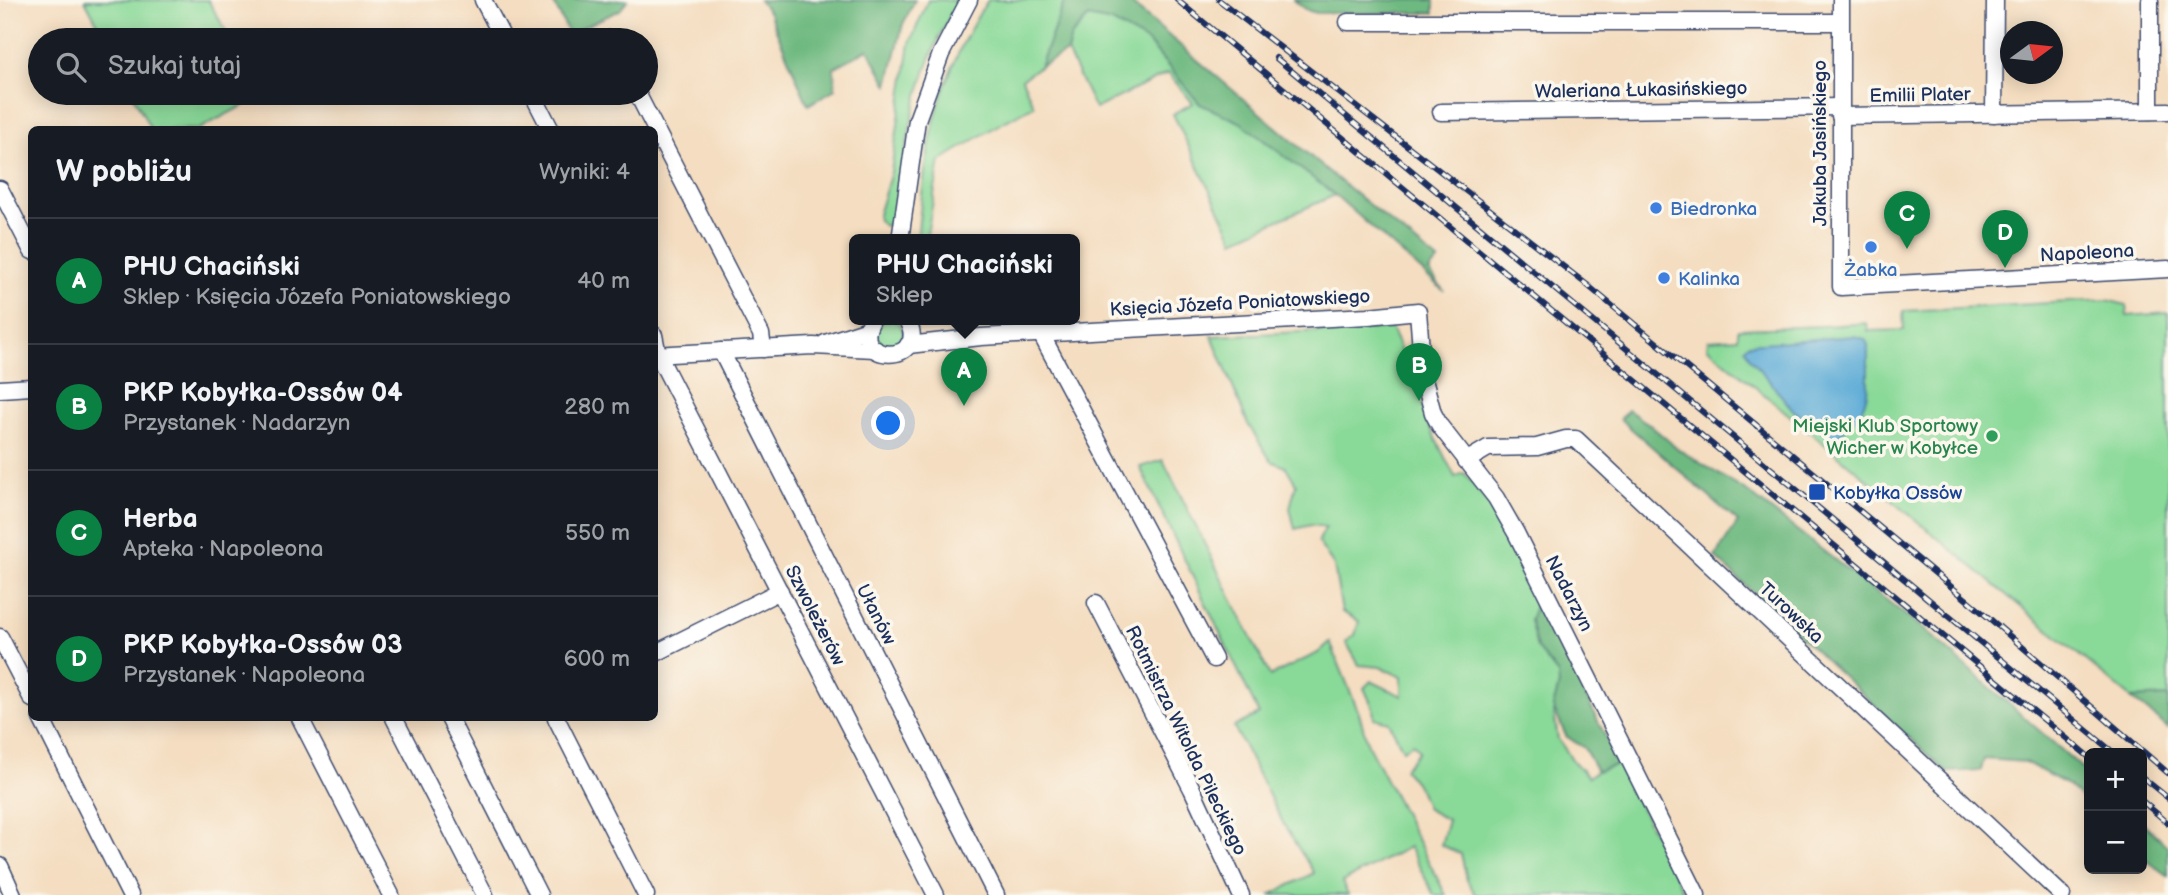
<!DOCTYPE html>
<html lang="pl">
<head>
<meta charset="utf-8">
<style>
	:root { --surface:#171b24; --page:#20242c; --text:#f1f3f6; --muted:#9ea1a6; --line:#363941; --accent:#0b8043 }
	body { margin:0; font-family:"Balsamiq Sans",sans-serif; background:var(--page); color:var(--text) }
	.controls { position:absolute; right:21px; bottom:21px; display:grid; overflow:hidden; border-radius:10px; box-shadow:0 4px 18px #0003 }
	.controls button { width:63px; height:63px; display:grid; place-items:center; padding:0; border:0; border-bottom:2px solid var(--line); background:var(--surface); color:var(--text); font:35px sans-serif }
	.compass { position:absolute; left:2000px; top:21px; width:63px; height:63px; border-radius:50%; background:var(--surface); box-shadow:0 4px 18px #0003; rotate:75deg }
	.you { position:absolute; left:889px; top:424px; width:24px; height:24px; margin:-18px; border:5px solid #fff; border-radius:50%; background:#1a73e8; box-shadow:0 0 0 10px #1a73e833 }
	.badge { display:grid; place-items:center; width:46px; height:46px; border-radius:50%; background:var(--accent); color:#fff; font-size:23px; font-weight:700 }
	.pin { position:absolute; translate:-50% -58px; filter:drop-shadow(0 2px 4px #0008) }
	.pin::after { content:''; position:absolute; top:37px; width:24px; height:21px; background:inherit; clip-path:polygon(0 0,100% 0,50% 100%) }
	.popup { position:absolute; left:849px; top:234px; width:231px; height:91px; box-sizing:border-box; display:grid; place-content:center; border-radius:10px; background:var(--surface); filter:drop-shadow(0 2px 5px #0005); font-size:23px; white-space:nowrap; color:var(--muted) }
	.popup b { font-size:26px; color:var(--text) }
	.popup::after { content:''; position:absolute; left:50%; top:100%; margin-left:-14px; border:14px solid transparent; border-top-color:var(--surface) }
	.list { margin:0; padding:0; list-style:none }
	h2 { display:flex; justify-content:space-between; align-items:center; height:91px; margin:0; padding:0 28px; font-size:30px }
	h2 small { font-size:23px; font-weight:400; color:var(--muted) }
	.list li { display:grid; grid-template-columns:46px 1fr auto; gap:21px; align-items:center; box-sizing:border-box; height:126px; padding:0 28px; border-top:2px solid var(--line) }
	.list b { display:block; font-size:26px; white-space:nowrap }
	.list p { margin:0; font-size:23px; white-space:nowrap; color:var(--muted) }
	.list em { font-size:23px; font-style:normal; color:var(--muted) }
	.icon { flex:none; width:38px; height:38px; fill:none; stroke:currentColor; stroke-width:2; stroke-linecap:round; stroke-linejoin:round }
	.map { position:relative; flex:none; width:2168px; height:895px; overflow:hidden }
	.search { position:absolute; background:var(--surface); box-shadow:0 4px 18px #0003; left:28px; top:28px; width:630px; height:77px; display:flex; align-items:center; gap:18px; box-sizing:border-box; padding:0 24px; border-radius:38px; color:var(--muted); font-size:26px }
	.panel { position:absolute; background:var(--surface); box-shadow:0 4px 18px #0003; left:28px; top:126px; width:630px; height:595px; border-radius:10px }
	.map>svg:first-child { display:block }
	.green { fill:#89d998; stroke:#52847b; stroke-width:2 }
	.forest { fill:#6eb980; stroke:#44746f; stroke-width:2 }
	.water { fill:#5dacd7; stroke:#3c6e9a; stroke-width:2 }
	.lines { fill:none; stroke-linecap:round; stroke-linejoin:round }
	.minor-casing { stroke:#3c496d; stroke-width:19 }
	.minor { stroke:#fff; stroke-width:16 }
	.rail-casing { stroke:#1b2f5e; stroke-width:6 }
	.rail { stroke:#fbf7ec; stroke-width:3.5; stroke-dasharray:10; stroke-linecap:butt }
	.shop-dot { fill:#3f7fe0; stroke:#fbf7ec; stroke-width:2.5 }
	.leisure-dot { fill:#2e9e5b; stroke:#fbf7ec; stroke-width:2.5 }
	.transit-dot { fill:#1a4fb4; stroke:#fbf7ec; stroke-width:2.5 }
	.labels { text-anchor:middle; stroke-width:7; stroke-linejoin:round; paint-order:stroke }
	.street-label { font-size:19px; fill:#1b2f5e; stroke:#fbf7ec }
	.shop-label { font-size:19px; fill:#366cbe; stroke:#fbf7ec; text-anchor:start }
	.leisure-label { font-size:19px; fill:#27864d; stroke:#fbf7ec; text-anchor:end }
	.transit-label { font-size:19px; fill:#164399; stroke:#fbf7ec; text-anchor:start }
</style>
</head>
<body>
<div class="map">
<svg width="2168" height="895" viewBox="0 0 2168 895">
	<rect width="100%" height="100%" fill="#fbf7ec"/>
	<filter id="ink" filterUnits="userSpaceOnUse"><feTurbulence type="fractalNoise" baseFrequency=".0143" numOctaves="2"/><feDisplacementMap in="SourceGraphic" scale="14" xChannelSelector="R" yChannelSelector="G"/><feConvolveMatrix kernelMatrix="1 2 1 2 8 2 1 2 1" color-interpolation-filters="sRGB"/></filter>
	<filter id="wash" filterUnits="userSpaceOnUse"><feTurbulence type="fractalNoise" baseFrequency=".00686" numOctaves="4" result="noise"/><feDisplacementMap in="SourceGraphic" scale="28" xChannelSelector="R" yChannelSelector="G"/><feGaussianBlur stdDeviation="1.57" result="paint"/><feColorMatrix in="noise" values="0 0 0 0 0 0 0 0 0 0 0 0 0 0 0 0 0 1.4 0 .05"/><feComposite in="paint" operator="in"/></filter>
	<g filter="url(#wash)">
		<rect width="100%" height="100%" fill="#f4ddc0"/>
		<g class="green">
			<polygon points="85,0 208,0 231,40 106,40"/>
			<path d="M928,0H960C917,65 905,143 896,219L894,223L885,226L878,220V215L891,172L910,43Z"/>
			<path d="M988,0H1065L1040,66L1022,79L1034,106L1000,124L940,161L926,240H917C927,145 934,82 988,0Z"/>
			<polygon points="1089,17 1112,22 1148,42 1200,104 1240,122 1335,195 1234,240 1173,114 1193,103 1168,73 1095,109 1067,52 1071,36"/>
			<polygon points="132,93 261,93 263,95 199,129 151,130"/>
			<path d="M2107,300L2126,305L2127,316L2168,313V696L2131,698L1707,347L1708,340L1738,338V329C1781,327 1824,327 1867,323L1868,331L1904,330L1903,311Z"/>
			<circle cx="890" cy="333" r="13"/>
			<polygon points="1391,328 1414,381 1430,428 1455,477 1464,473 1495,511 1538,599 1530,620 1538,649 1558,674 1559,685 1553,707 1558,739 1574,762 1588,777 1597,771 1619,764 1685,895 1476,895 1467,880 1461,854 1441,845 1448,820 1427,809 1418,786 1404,769 1419,751 1413,743 1403,750 1389,722 1374,718 1373,708 1364,688 1371,681 1402,696 1402,677 1380,667 1359,665 1346,642 1355,635 1359,621 1342,612 1334,566 1318,542 1326,527 1311,525 1295,529 1290,508 1296,484 1286,467 1271,461 1248,424 1212,336"/>
			<polygon points="1163,460 1270,676 1318,653 1330,642 1359,713 1368,745 1446,895 1434,895 1409,847 1342,882 1348,895 1270,895 1314,873 1284,825 1234,727 1259,714 1140,467"/>
		</g>
		<g class="forest">
			<polygon points="552,0 628,0 620,10 569,34"/>
			<polygon points="759,0 915,0 903,24 888,85 868,49 834,68 835,89 808,105 769,13"/>
			<polygon points="1065,0 1127,0 1323,167 1438,261 1429,271 1444,291 1335,195 1240,122 1200,104 1148,42 1112,22 1088,17 1071,36 1067,52 1040,66"/>
			<polygon points="1294,0 1434,0 1434,13 1317,13 1306,10"/>
			<polygon points="1628,410 1649,424 1678,449 1749,493 1921,627 2089,774 2089,805 2068,785 2025,762 1984,759 1981,770 1946,772 1715,557 1738,522 1620,419"/>
			<polygon points="1538,599 1619,764 1597,771 1584,748 1566,736 1553,707 1559,685 1558,674 1537,648 1530,620"/>
			<polygon points="2168,696 2168,728 2131,698"/>
			<polygon points="2142,822 2168,847 2168,876 2142,857"/>
		</g>
		<path class="water" d="M1854,336L1865,339L1868,345C1867,393 1875,406 1834,439L1794,411L1750,358L1745,348L1748,344Z"/>
	</g>
	<g filter="url(#ink)">
		<g class="lines">
			<g class="minor-casing">
				<g id="minor">
					<polyline points="483,0 504,40"/>
					<polyline points="1841,0 1841,287 2168,269"/>
					<polyline points="1348,22 1840,22"/>
					<polyline points="609,39 609,40"/>
					<polyline points="532,93 551,130"/>
					<polyline points="637,93 761,334 763,349"/>
					<polyline points="2150,111 2150,0"/>
					<polyline points="1441,112 1840,107"/>
					<polyline points="1994,114 1995,0"/>
					<polyline points="1840,116 2168,111"/>
					<polyline points="0,189 32,251"/>
					<polyline points="900,240 917,120 941,54 969,0"/>
					<path d="M872,320C847,365 932,365 907,320"/>
					<polyline points="1041,334 1214,659"/>
					<polyline points="654,335 658,355 936,895"/>
					<polyline points="825,343 868,329"/>
					<polyline points="908,345 981,337 1368,316 1418,311 1423,376 1433,413 1440,426 1496,498 1516,533 1697,895"/>
					<polyline points="721,351 996,895"/>
					<polyline points="654,355 813,346 875,349"/>
					<polyline points="0,389 32,387"/>
					<polyline points="1466,461 1488,448 1537,447 1566,439 1576,439 2062,895"/>
					<polyline points="1096,603 1192,789 1241,895"/>
					<polyline points="0,637 32,699"/>
					<polyline points="654,654 780,591"/>
					<polyline points="41,718 130,895"/>
					<polyline points="300,718 391,895"/>
					<polyline points="394,718 485,895"/>
					<polyline points="449,718 539,895"/>
					<polyline points="556,718 646,895"/>
					<polyline points="0,866 13,895"/>
				</g>
			</g>
			<use href="#minor" class="minor"/>
			<g class="rail-casing">
				<g id="rail">
					<polyline points="1177,0 2089,757"/>
					<polyline points="1219,0 1586,284 1989,618 2168,773"/>
					<polyline points="1276,58 2114,753"/>
					<polyline points="2142,777 2168,798"/>
					<polyline points="2142,801 2168,823"/>
				</g>
			</g>
			<use href="#rail" class="rail"/>
		</g>
	</g>
	<g class="shop-dot">
		<circle cx="1656" cy="208" r="7"/>
		<circle cx="1871" cy="247" r="7"/>
		<circle cx="1664" cy="278" r="7"/>
	</g>
	<circle class="leisure-dot" cx="1992" cy="436" r="7"/>
	<rect class="transit-dot" x="1808" y="483" width="18" height="18" rx="3.5"/>
	<g class="labels">
		<g class="street-label">
			<text transform="translate(1641 89) rotate(-1)" y="7">Waleriana Łukasińskiego</text>
			<text transform="translate(1920 94) rotate(-1)" y="7">Emilii Plater</text>
			<text transform="translate(1819 143) rotate(-90)" y="7">Jakuba Jasińskiego</text>
			<text transform="translate(2087 252) rotate(-3)" y="7">Napoleona</text>
			<text transform="translate(1240 302) rotate(-3)" y="7">Księcia Józefa Poniatowskiego</text>
			<text transform="translate(1570 593) rotate(63)" y="7">Nadarzyn</text>
			<text transform="translate(1792 612) rotate(43)" y="7">Turowska</text>
			<text transform="translate(877 614) rotate(63)" y="7">Ułanów</text>
			<text transform="translate(816 615) rotate(63)" y="7">Szwoleżerów</text>
			<text transform="translate(1187 740) rotate(64)" y="7">Rotmistrza Witolda Pileckiego</text>
		</g>
		<g class="shop-label">
			<text x="1670" y="215">Biedronka</text>
			<text x="1871" y="276" text-anchor="middle">Żabka</text>
			<text x="1678" y="285">Kalinka</text>
		</g>
		<g class="leisure-label">
			<text x="1978" y="432">Miejski Klub Sportowy<tspan x="1978" dy="22">Wicher w Kobyłce</tspan></text>
		</g>
		<g class="transit-label">
			<text x="1833" y="499">Kobyłka Ossów</text>
		</g>
	</g>
</svg>
<div class="controls">
<button>+</button>
<button>−</button>
</div>
<svg class="compass" viewBox="-18 -18 36 36"><path d="M0-13l5 13h-10z" fill="#e53935"/><path d="M0 13l5-13h-10z" fill="#9ea1a6"/></svg>
<div class="you"></div>
<div class="pin badge" style="left:964px;top:406px">A</div>
<div class="popup"><b>PHU Chaciński</b>Sklep</div>
<div class="pin badge" style="left:1419px;top:401px">B</div>
<div class="pin badge" style="left:1907px;top:249px">C</div>
<div class="pin badge" style="left:2005px;top:268px">D</div>
<div class="search"><svg class="icon" aria-label="search" viewBox="0 0 24 24"><circle cx="10" cy="10" r="6"/><path d="M15 15l6 6"/></svg>Szukaj tutaj</div>
<section class="panel">
<h2>W pobliżu<small>Wyniki: 4</small></h2>
<ul class="list">
<li><span class="badge">A</span><div><b>PHU Chaciński</b><p>Sklep · Księcia Józefa Poniatowskiego</p></div><em>40 m</em></li>
<li><span class="badge">B</span><div><b>PKP Kobyłka-Ossów 04</b><p>Przystanek · Nadarzyn</p></div><em>280 m</em></li>
<li><span class="badge">C</span><div><b>Herba</b><p>Apteka · Napoleona</p></div><em>550 m</em></li>
<li><span class="badge">D</span><div><b>PKP Kobyłka-Ossów 03</b><p>Przystanek · Napoleona</p></div><em>600 m</em></li>
</ul>
</section>
</div>
</body>
</html>
